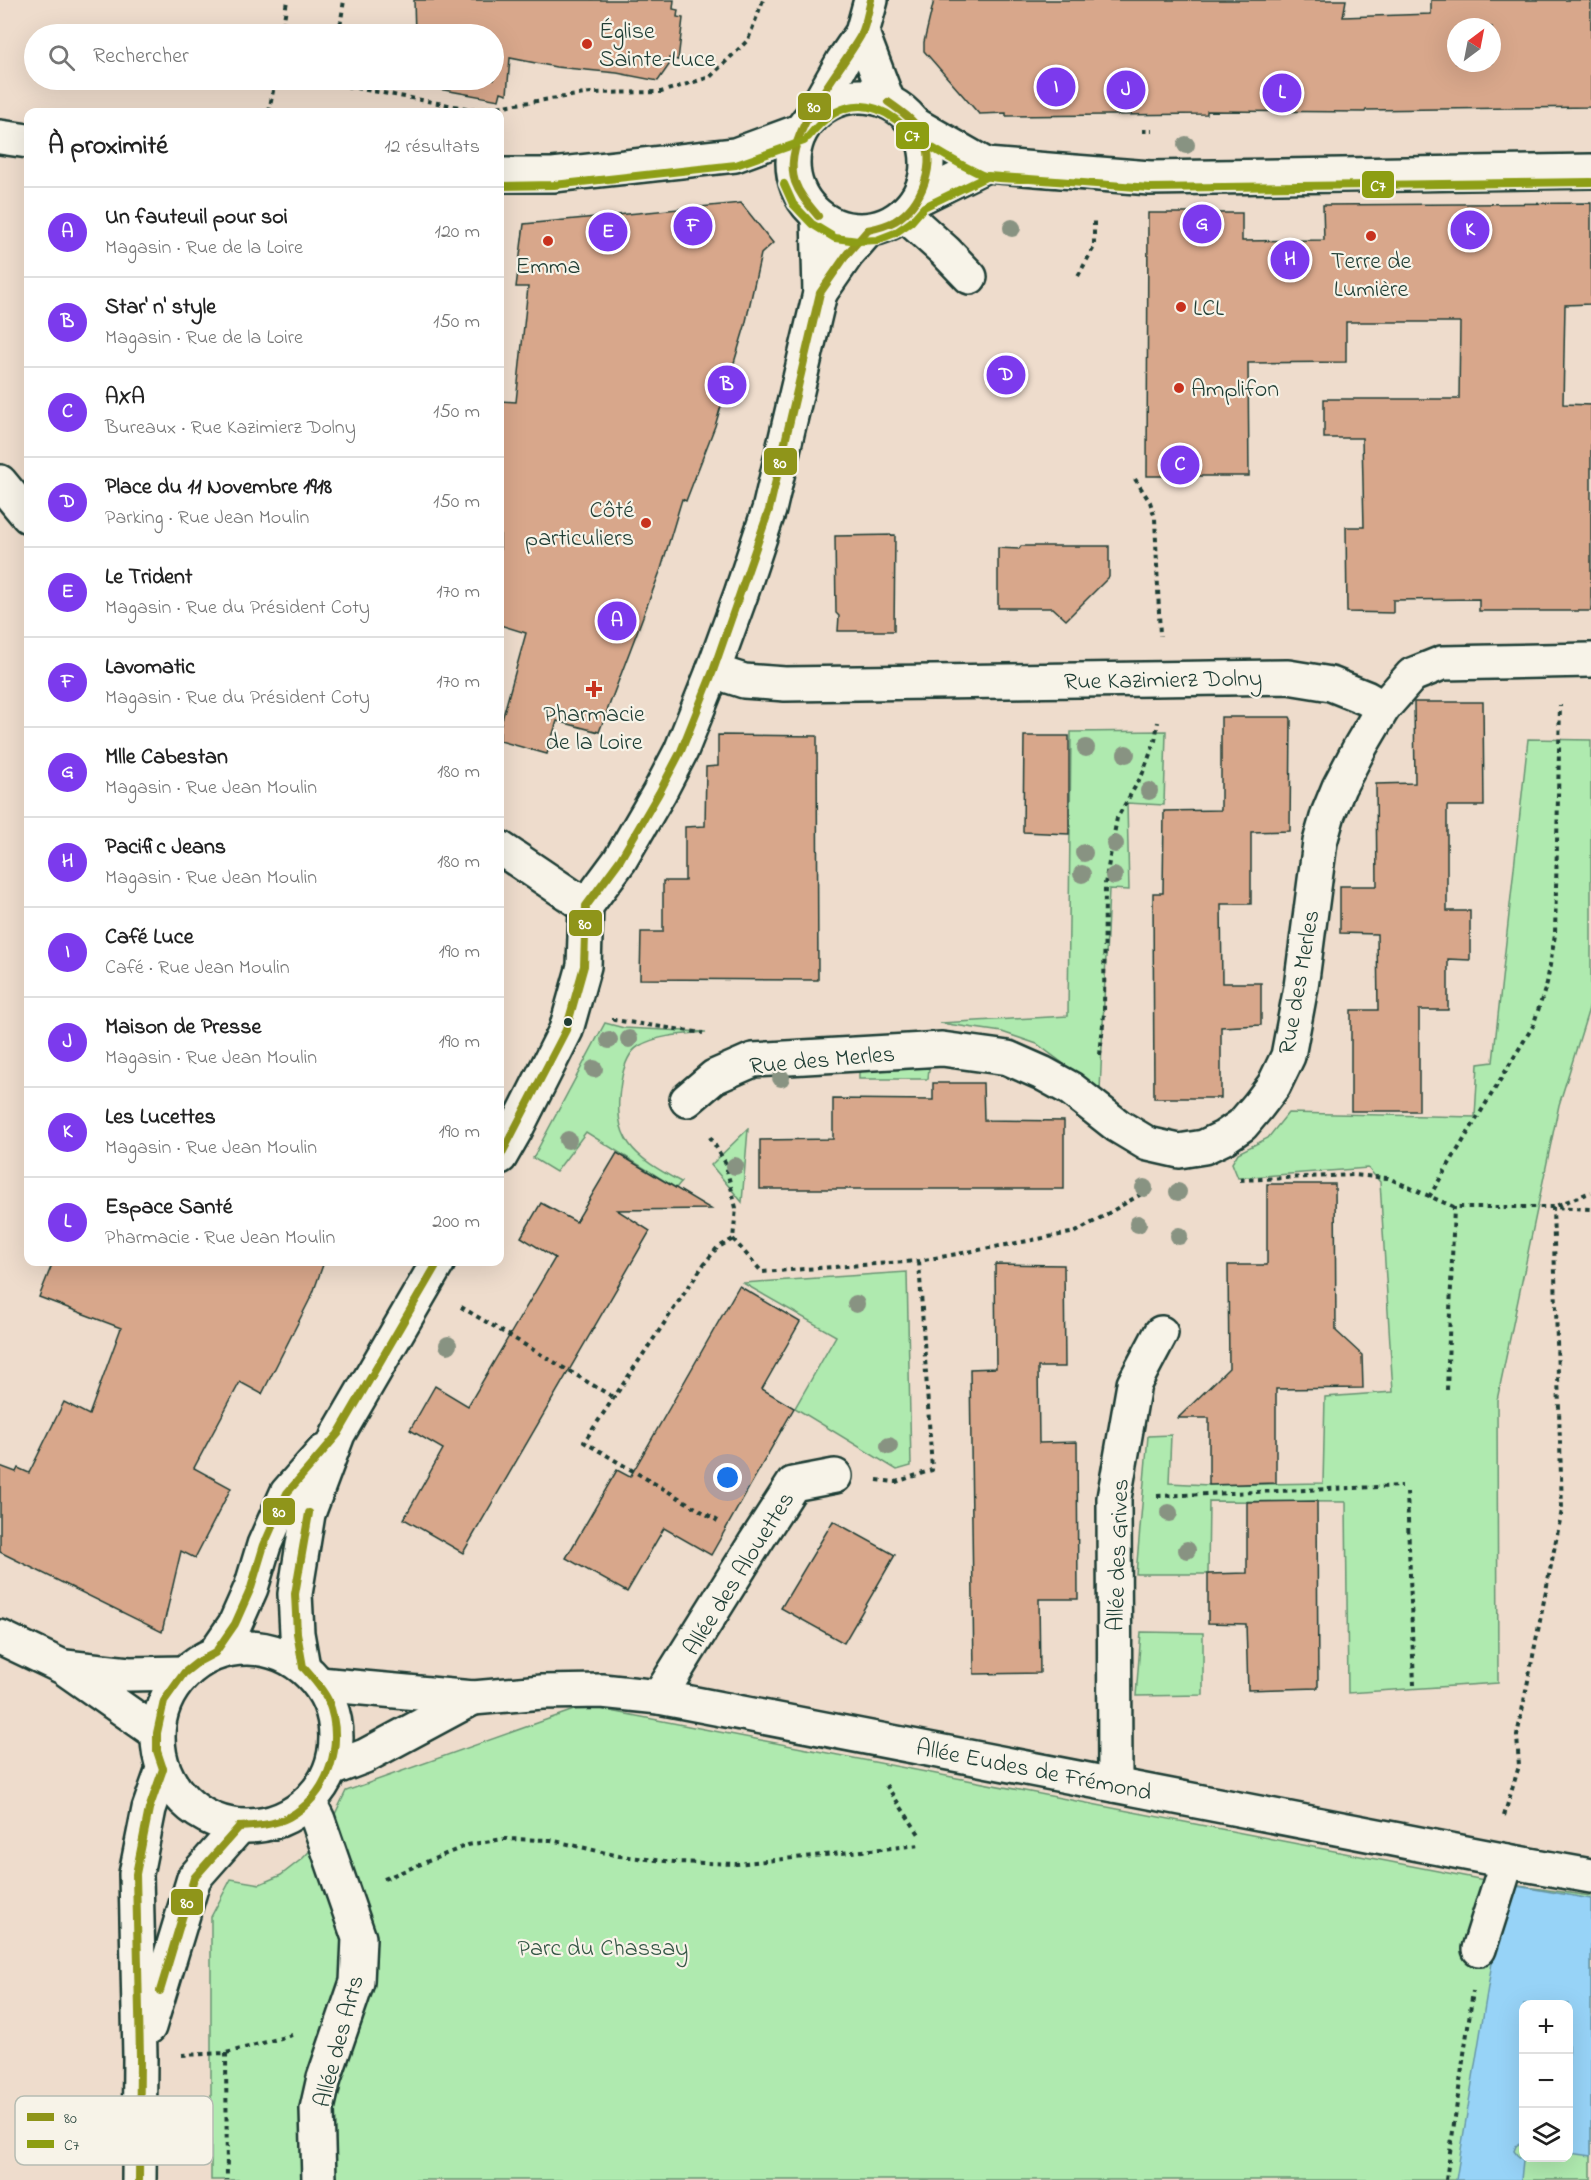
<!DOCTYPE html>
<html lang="fr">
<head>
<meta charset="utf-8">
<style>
	:root { --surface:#fff; --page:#f2f2f2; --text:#222; --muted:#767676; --line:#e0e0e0; --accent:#7c3aed }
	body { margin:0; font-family:"Indie Flower",sans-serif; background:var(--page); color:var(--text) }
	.controls { position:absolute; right:18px; bottom:18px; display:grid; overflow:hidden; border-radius:12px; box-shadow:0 6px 24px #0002 }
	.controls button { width:54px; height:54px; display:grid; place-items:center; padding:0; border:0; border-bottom:2px solid var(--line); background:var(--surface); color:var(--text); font:30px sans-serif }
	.compass { position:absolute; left:1447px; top:18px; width:54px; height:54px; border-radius:50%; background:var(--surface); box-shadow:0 6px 24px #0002; rotate:32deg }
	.you { position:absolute; left:728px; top:1478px; width:21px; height:21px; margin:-15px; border:4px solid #fff; border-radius:50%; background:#1a73e8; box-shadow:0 0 0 9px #1a73e833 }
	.badge { display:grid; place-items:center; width:39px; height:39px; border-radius:50%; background:var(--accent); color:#fff; font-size:20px; font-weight:700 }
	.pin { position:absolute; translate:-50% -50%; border:3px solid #fff; box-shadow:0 2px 6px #0006 }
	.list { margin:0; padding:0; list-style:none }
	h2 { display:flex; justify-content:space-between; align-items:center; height:78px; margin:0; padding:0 24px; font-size:26px }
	h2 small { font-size:20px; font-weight:400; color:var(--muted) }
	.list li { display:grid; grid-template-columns:39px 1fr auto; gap:18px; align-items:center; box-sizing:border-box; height:90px; padding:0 24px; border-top:2px solid var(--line) }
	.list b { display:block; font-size:22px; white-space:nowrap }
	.list p { margin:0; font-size:20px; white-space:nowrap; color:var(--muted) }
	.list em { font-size:20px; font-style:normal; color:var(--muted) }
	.icon { flex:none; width:33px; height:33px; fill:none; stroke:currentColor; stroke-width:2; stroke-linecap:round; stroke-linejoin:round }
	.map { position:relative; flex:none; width:1591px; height:2180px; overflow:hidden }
	.search { position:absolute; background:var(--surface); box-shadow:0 6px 24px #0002; left:24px; top:24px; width:480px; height:66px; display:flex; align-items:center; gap:15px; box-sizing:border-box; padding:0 21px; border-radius:33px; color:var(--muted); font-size:22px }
	.panel { position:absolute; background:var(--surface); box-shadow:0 6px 24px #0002; left:24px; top:108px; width:480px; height:1158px; border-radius:12px }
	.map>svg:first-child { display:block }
	.green { fill:#afeaaf; stroke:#679472; stroke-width:1.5; fill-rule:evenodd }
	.water { fill:#97d3f7; stroke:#6797a9; stroke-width:1.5 }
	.building { fill:#d8a78b; stroke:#1f3d34; stroke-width:1.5; fill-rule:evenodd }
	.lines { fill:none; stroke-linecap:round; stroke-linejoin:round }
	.minor-casing { stroke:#1f3d34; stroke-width:38 }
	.path { stroke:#1f3d34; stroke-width:4; stroke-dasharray:4.5 4.5; stroke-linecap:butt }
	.minor { stroke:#f7f3e8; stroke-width:33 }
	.bus-1-casing { stroke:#f7f3e8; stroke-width:12 }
	.bus-2-casing { stroke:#f7f3e8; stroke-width:12 }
	.bus-1 { stroke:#8f951a; stroke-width:8 }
	.bus-2 { stroke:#8d9e12; stroke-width:8 }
	.tree { fill:#889382 }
	.poi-dot { fill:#c8321e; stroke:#f7f3e8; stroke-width:2 }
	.bus-dot { fill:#1f3d34; stroke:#f7f3e8; stroke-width:2 }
	.labels { text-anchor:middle; stroke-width:4.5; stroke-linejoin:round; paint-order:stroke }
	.poi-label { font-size:24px; fill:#1f3d34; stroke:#f7f3e8; text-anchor:start }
	.street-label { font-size:24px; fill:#1f3d34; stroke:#f7f3e8 }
	.park-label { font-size:24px; fill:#355746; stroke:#f7f3e8 }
	.key { fill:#f7f3e8; stroke:#b6bcb2; stroke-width:1.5 }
	.key-label { font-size:16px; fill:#1f3d34 }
	.line-badge { stroke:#f7f3e8; stroke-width:2 }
	.badge-label { font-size:16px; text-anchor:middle; font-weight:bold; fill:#fff }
</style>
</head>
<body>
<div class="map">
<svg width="1591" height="2180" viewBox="0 0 1591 2180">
	<rect width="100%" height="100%" fill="#eedccc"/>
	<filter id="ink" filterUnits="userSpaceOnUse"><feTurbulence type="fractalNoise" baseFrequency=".0167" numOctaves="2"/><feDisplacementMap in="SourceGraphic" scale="12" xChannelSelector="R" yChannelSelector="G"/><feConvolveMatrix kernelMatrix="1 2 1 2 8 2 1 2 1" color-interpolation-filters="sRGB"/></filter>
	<g filter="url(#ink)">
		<g class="green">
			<polygon points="1166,731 1164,805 1127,803 1129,890 1109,889 1100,1091 1037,1044 1002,1032 940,1023 1068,1016 1071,732"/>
			<polygon points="1528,739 1591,740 1591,1002 1559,1105 1497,1400 1498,1683 1348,1693 1346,1502 1209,1501 1208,1574 1136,1574 1148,1436 1171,1435 1169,1483 1209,1485 1323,1483 1325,1397 1393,1392 1380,1182 1368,1168 1238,1178 1232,1163 1238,1153 1268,1138 1288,1113 1475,1117 1478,1064 1493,1062"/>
			<path d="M605,1023L624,1028L706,1032C685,1034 658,1035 639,1046C627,1053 623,1070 621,1082C611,1140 633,1156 681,1182L676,1188L586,1132L556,1172L533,1158Z"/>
			<polygon points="859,1067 929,1068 928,1079 859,1079"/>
			<polygon points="748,1129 742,1202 711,1165"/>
			<polygon points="907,1272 911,1466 897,1470 795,1408 836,1336 743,1283"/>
			<polygon points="1141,1632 1203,1633 1203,1695 1136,1696"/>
			<path d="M585,1706L1505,1884L1591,1896V2180H211V1917L231,1879L260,1884L281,1875L303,1858L325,1835L346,1791ZM1524,2004H1568V2158H1524Z"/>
		</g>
		<polygon class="water" points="1505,1884 1591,1899 1591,2156 1569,2153 1568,2004 1524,2004 1523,2141 1516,2146 1514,2151 1517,2155 1523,2160 1521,2180 1456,2180"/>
		<g class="building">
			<polygon points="414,0 674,0 673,9 678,10 677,17 683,18 678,60 669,58 669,65 658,81 617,73 556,67 510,58 507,94 501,92 499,100 417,85 417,80 494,80 494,34 415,34"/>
			<path d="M934,0H1346L1343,17L1431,14V0H1591V107L1366,110L1365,112L1207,111V114L1006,116V113L979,114L924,51V42ZM1456,27H1492V63H1456Z"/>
			<polygon points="741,203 773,243 761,254 745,326 715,426 686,501 682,499 661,569 599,732 557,721 547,754 500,741 500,727 526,633 500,625 500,401 516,402 528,287 516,287 524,224"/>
			<polygon points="1591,203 1591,304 1565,305 1563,404 1591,405 1591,611 1479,611 1479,599 1393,600 1393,613 1347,612 1346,527 1364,527 1362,438 1324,438 1324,399 1459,399 1460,322 1346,322 1346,362 1248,363 1249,476 1147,476 1148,213 1242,213 1242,241 1324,240 1323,205"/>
			<polygon points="895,535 894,631 838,631 839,616 836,613 835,536"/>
			<polygon points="1021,546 1109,546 1109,577 1066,620 1053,608 998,608 998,548 1019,549"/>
			<polygon points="1414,702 1483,702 1484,806 1447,806 1447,911 1470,911 1470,960 1448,959 1448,1010 1419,1010 1419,1111 1351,1111 1351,1010 1378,1010 1377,934 1340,933 1340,886 1377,886 1376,784 1415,783"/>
			<polygon points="1221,717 1290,717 1291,719 1290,831 1251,832 1251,904 1221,904 1222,983 1261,983 1261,1025 1221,1027 1221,1098 1154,1098 1153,893 1163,893 1164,811 1221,810"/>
			<polygon points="718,735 817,736 818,980 640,979 641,932 663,932 663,881 685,881 685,827 705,826 706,767 718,766"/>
			<polygon points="1024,736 1069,736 1069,834 1023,832"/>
			<polygon points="933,1083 983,1083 984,1120 1064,1121 1064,1189 760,1189 760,1140 833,1139 833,1099 933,1100"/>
			<polygon points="617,1153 711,1209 617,1210 650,1231 463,1553 404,1519 443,1449 410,1430 435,1386 468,1406 555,1258 521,1237 541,1203 576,1222"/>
			<polygon points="1267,1184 1335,1184 1336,1331 1362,1355 1363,1388 1276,1389 1276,1483 1209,1485 1209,1418 1178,1418 1229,1368 1228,1265 1267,1265"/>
			<polygon points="53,1262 324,1262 313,1293 262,1394 240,1382 194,1468 231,1488 195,1558 181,1551 162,1632 0,1552 0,1466 16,1472 18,1468 29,1473 64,1402 89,1415 121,1328 39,1297"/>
			<polygon points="995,1264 1064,1265 1065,1367 1038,1367 1039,1443 1077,1442 1078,1599 1039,1599 1040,1673 974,1674 970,1369 996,1368"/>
			<polygon points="739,1286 800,1322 762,1389 794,1408 711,1555 664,1528 627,1592 566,1558 617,1470 630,1477"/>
			<polygon points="1317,1501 1318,1688 1248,1690 1246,1624 1208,1623 1208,1574 1247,1573 1247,1502"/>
			<polygon points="833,1521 895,1555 844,1643 781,1608"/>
		</g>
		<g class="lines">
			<g class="minor-casing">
				<g id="minor">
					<polyline points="862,33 888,102"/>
					<circle cx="860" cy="163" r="67"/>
					<polyline points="813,114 843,61 862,33 871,0"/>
					<polyline points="916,125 986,165 1150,178 1591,171"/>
					<polyline points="0,137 28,141"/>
					<polyline points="500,175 553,175 735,155 800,131"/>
					<polyline points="917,199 986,165"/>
					<polyline points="904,214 945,251 970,277"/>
					<polyline points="820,293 847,254 868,230"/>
					<polyline points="0,482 28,516"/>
					<polyline points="713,671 744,681 785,684 1288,677 1331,684 1366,698 1383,708"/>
					<polyline points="500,848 586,906"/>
					<polyline points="687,1100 714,1077 753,1060 942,1049 1008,1058 1042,1073 1071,1089 1118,1126 1148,1144 1179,1151 1204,1147 1223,1138 1242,1125 1258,1106 1274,1085 1288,1056 1301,987 1320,842 1328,814 1339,787 1360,747 1383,708 1412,675 1442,663 1591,660"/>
					<polyline points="500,1157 516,1129 566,1030 584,966 586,906 620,860 659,793 681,751 713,671 741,594 769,510 820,293 818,216"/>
					<polyline points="0,1637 63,1667 157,1733"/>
					<circle cx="247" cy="1737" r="89"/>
					<polyline points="215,1653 235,1624 251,1588 264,1545 287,1493 323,1452"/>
					<polyline points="65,1667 129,1674 184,1673"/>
					<polyline points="303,1667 297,1633 295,1594 308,1514 338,1434 438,1262"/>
					<polyline points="319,1684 473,1698 542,1692 602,1691 659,1697 1507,1861 1591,1876"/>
					<polyline points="659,1697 755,1543 793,1484 835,1476"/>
					<polyline points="331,1769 365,1756 473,1698"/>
					<polyline points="1115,1785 1114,1498 1134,1384 1161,1333"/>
					<polyline points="309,1802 318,1820 359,1938 357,1982 324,2078 317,2109 319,2180"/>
					<polyline points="1479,1949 1507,1861"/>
					<polyline points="149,2027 194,1878 239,1827"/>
					<polyline points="139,2180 140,2057 136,1874 149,1809 163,1769"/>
				</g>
			</g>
			<g class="path">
				<polyline points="282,34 287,0"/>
				<polyline points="339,34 344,0"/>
				<polyline points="312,80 476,110 591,93 661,92 710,77 748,40 763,0"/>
				<polyline points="269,112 275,80"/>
				<polyline points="1142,131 1152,131"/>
				<polyline points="1078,276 1094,247 1094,218"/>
				<polyline points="1135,479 1150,502 1155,518 1160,636"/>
				<polyline points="614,1018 614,1020 703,1033"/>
				<polyline points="1100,1055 1104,1014 1105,884 1117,818 1142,775 1155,741 1158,722"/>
				<polyline points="710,1137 725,1162 736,1208 733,1239 717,1248 704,1264 584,1442 718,1521"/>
				<polyline points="1240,1180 1353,1175 1388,1178 1454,1207 1553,1207 1591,1192"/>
				<polyline points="1429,1197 1533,1026 1547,983 1555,935 1560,705"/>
				<polyline points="733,1239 762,1272 919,1261 1076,1232 1150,1189"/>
				<polyline points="461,1307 613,1397"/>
				<polyline points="1447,1390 1454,1207"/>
				<polyline points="877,1480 896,1482 932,1470 919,1261"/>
				<polyline points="1407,1492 1414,1685"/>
				<polyline points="1157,1496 1402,1486"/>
				<polyline points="886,1785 921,1837"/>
				<polyline points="1504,1816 1519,1766 1517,1736 1562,1510 1553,1207 1591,1209"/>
				<polyline points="384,1879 468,1845 503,1839 551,1840 619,1856 675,1862 736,1864 920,1845"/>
				<polyline points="226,2053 227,2180"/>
				<polyline points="182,2055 226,2053 292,2035"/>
				<polyline points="1446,2180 1473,1991"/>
			</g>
			<use href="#minor" class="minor"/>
			<g class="bus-1-casing">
				<g id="bus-1">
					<path d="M818,216C809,205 800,196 795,182C780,137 840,73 861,35C866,25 868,11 871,0"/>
					<path d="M868,230C878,228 886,226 895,221C922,205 938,163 922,134C914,120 901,111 888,102"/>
					<polyline points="500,1157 566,1030 584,966 586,906 620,860 659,793 681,751 713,671 769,510 820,293 847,254 868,230"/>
					<polyline points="303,1667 297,1633 295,1594 309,1513"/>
					<polyline points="163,1769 157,1751 157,1733 164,1701 184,1673 198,1662 215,1653 235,1624 251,1588 264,1545 287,1493 338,1434 438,1262"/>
					<path d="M239,1827C256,1826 274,1825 289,1817C330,1794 345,1743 328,1700C322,1688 312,1677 303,1667"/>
					<polyline points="160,1991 194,1878 239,1827"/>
					<polyline points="139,2180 140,2057 136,1874 149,1809 163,1769"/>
				</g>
			</g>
			<g class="bus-2-casing">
				<g id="bus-2">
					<path d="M808,137C832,107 861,94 895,119C902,123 905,131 912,135C933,149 957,163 980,174C993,180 1012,178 1026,179"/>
					<polyline points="784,184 793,204 812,224 835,238 858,241 877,240 895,233 911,222 924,207 988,176 1150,188 1591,182"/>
					<polyline points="500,186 554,185 736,165 804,141"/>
				</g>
			</g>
			<use href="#bus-1" class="bus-1"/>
			<use href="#bus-2" class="bus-2"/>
		</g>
		<g class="tree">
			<circle cx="1186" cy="145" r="9"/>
			<circle cx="1012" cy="228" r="9"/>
			<circle cx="1086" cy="748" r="9"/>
			<circle cx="1126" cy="754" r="9"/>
			<circle cx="1149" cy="791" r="9"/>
			<circle cx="1115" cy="844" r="9"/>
			<circle cx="1084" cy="853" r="9"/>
			<circle cx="1082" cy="874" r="9"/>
			<circle cx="1114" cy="876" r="9"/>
			<circle cx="629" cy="1039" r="9"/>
			<circle cx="609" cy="1040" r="9"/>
			<circle cx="594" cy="1069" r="9"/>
			<circle cx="781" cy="1078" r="9"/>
			<circle cx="568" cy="1140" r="9"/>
			<circle cx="735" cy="1166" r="9"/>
			<circle cx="1144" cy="1188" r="9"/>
			<circle cx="1178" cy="1192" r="9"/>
			<circle cx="1138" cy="1224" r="9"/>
			<circle cx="1179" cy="1236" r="9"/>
			<circle cx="856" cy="1304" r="9"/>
			<circle cx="448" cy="1345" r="9"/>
			<circle cx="889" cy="1446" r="9"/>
			<circle cx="1169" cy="1513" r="9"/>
			<circle cx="1187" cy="1550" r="9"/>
		</g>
	</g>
	<g class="poi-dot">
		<circle cx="587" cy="44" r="6"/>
		<circle cx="1371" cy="236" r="6"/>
		<circle cx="548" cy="241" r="6"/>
		<circle cx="1181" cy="307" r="6"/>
		<circle cx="1179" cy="388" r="6"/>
		<circle cx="646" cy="523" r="6"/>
		<path d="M591 680h6v6h6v6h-6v6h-6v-6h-6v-6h6z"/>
	</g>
	<circle class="bus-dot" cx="568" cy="1022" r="5"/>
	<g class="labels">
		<g class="poi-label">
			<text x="599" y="38">Église<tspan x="599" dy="28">Sainte-Luce</tspan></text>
			<text x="1371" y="268" text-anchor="middle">Terre de<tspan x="1371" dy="28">Lumière</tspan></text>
			<text x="548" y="273" text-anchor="middle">Emma</text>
			<text x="1193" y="315">LCL</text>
			<text x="1191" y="396">Amplifon</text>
			<text x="634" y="517" text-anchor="end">Côté<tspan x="634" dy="28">particuliers</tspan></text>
			<text x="594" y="721" text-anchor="middle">Pharmacie<tspan x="594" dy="28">de la Loire</tspan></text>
		</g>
		<g class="street-label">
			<text transform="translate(1163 679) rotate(-1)" y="8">Rue Kazimierz Dolny</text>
			<text transform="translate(1298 982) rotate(-80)" y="8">Rue des Merles</text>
			<text transform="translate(822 1059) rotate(-5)" y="8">Rue des Merles</text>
			<text transform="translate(1117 1555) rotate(-88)" y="8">Allée des Grives</text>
			<text transform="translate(738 1573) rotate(-58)" y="8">Allée des Alouettes</text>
			<text transform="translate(1034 1769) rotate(11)" y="8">Allée Eudes de Frémond</text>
			<text transform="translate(338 2041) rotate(-75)" y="8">Allée des Arts</text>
		</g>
		<g class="park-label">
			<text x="603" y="1955">Parc du Chassay</text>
		</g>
	</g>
	<rect x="15" y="2096" width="198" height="69" rx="9" class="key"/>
	<rect x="27" y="2113" width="27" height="8" fill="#8f951a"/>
	<rect x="27" y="2140" width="27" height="8" fill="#8d9e12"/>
	<g class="key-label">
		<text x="64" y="2123">80</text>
		<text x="64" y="2150">C7</text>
	</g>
	<g class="line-badge">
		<rect x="797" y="92" width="35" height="29" rx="6" fill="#8f951a"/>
		<rect x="895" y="121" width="35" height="29" rx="6" fill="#8d9e12"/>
		<rect x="1361" y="170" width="34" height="29" rx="6" fill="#8d9e12"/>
		<rect x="763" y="447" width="35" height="29" rx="6" fill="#8f951a"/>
		<rect x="568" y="909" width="35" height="28" rx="6" fill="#8f951a"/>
		<rect x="262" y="1497" width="34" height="29" rx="6" fill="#8f951a"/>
		<rect x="170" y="1888" width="34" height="28" rx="6" fill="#8f951a"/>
	</g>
	<g class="badge-label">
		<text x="814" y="112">80</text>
		<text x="912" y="141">C7</text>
		<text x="1378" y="191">C7</text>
		<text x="780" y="468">80</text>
		<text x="585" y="929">80</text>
		<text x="279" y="1517">80</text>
		<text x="187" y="1908">80</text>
	</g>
</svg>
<div class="controls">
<button>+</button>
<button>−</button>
<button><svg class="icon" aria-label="layers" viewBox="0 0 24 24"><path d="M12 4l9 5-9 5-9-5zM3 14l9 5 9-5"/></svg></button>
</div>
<svg class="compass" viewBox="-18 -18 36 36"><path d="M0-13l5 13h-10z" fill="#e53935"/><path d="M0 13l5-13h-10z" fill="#767676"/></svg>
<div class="you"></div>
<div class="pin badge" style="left:617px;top:621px">A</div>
<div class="pin badge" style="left:727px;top:385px">B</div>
<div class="pin badge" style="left:1180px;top:465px">C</div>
<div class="pin badge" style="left:1006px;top:375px">D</div>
<div class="pin badge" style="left:608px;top:232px">E</div>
<div class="pin badge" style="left:693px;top:226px">F</div>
<div class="pin badge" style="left:1202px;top:224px">G</div>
<div class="pin badge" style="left:1290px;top:260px">H</div>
<div class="pin badge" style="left:1056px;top:87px">I</div>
<div class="pin badge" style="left:1126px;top:90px">J</div>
<div class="pin badge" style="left:1470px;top:230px">K</div>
<div class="pin badge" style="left:1282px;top:93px">L</div>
<div class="search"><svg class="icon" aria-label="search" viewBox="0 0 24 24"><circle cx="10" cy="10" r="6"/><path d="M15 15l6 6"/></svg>Rechercher</div>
<section class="panel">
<h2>À proximité<small>12 résultats</small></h2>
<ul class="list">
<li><span class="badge">A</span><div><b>Un fauteuil pour soi</b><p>Magasin · Rue de la Loire</p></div><em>120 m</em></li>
<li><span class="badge">B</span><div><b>Star' n' style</b><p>Magasin · Rue de la Loire</p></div><em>150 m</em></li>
<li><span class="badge">C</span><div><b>AXA</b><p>Bureaux · Rue Kazimierz Dolny</p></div><em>150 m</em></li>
<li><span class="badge">D</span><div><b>Place du 11 Novembre 1918</b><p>Parking · Rue Jean Moulin</p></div><em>150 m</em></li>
<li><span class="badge">E</span><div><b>Le Trident</b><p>Magasin · Rue du Président Coty</p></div><em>170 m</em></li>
<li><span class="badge">F</span><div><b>Lavomatic</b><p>Magasin · Rue du Président Coty</p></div><em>170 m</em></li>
<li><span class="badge">G</span><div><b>Mlle Cabestan</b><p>Magasin · Rue Jean Moulin</p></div><em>180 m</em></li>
<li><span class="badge">H</span><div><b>Pacific Jeans</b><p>Magasin · Rue Jean Moulin</p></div><em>180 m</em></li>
<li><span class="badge">I</span><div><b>Café Luce</b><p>Café · Rue Jean Moulin</p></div><em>190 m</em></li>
<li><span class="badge">J</span><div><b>Maison de Presse</b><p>Magasin · Rue Jean Moulin</p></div><em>190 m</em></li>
<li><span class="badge">K</span><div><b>Les Lucettes</b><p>Magasin · Rue Jean Moulin</p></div><em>190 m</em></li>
<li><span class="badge">L</span><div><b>Espace Santé</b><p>Pharmacie · Rue Jean Moulin</p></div><em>200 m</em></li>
</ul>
</section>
</div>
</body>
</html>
